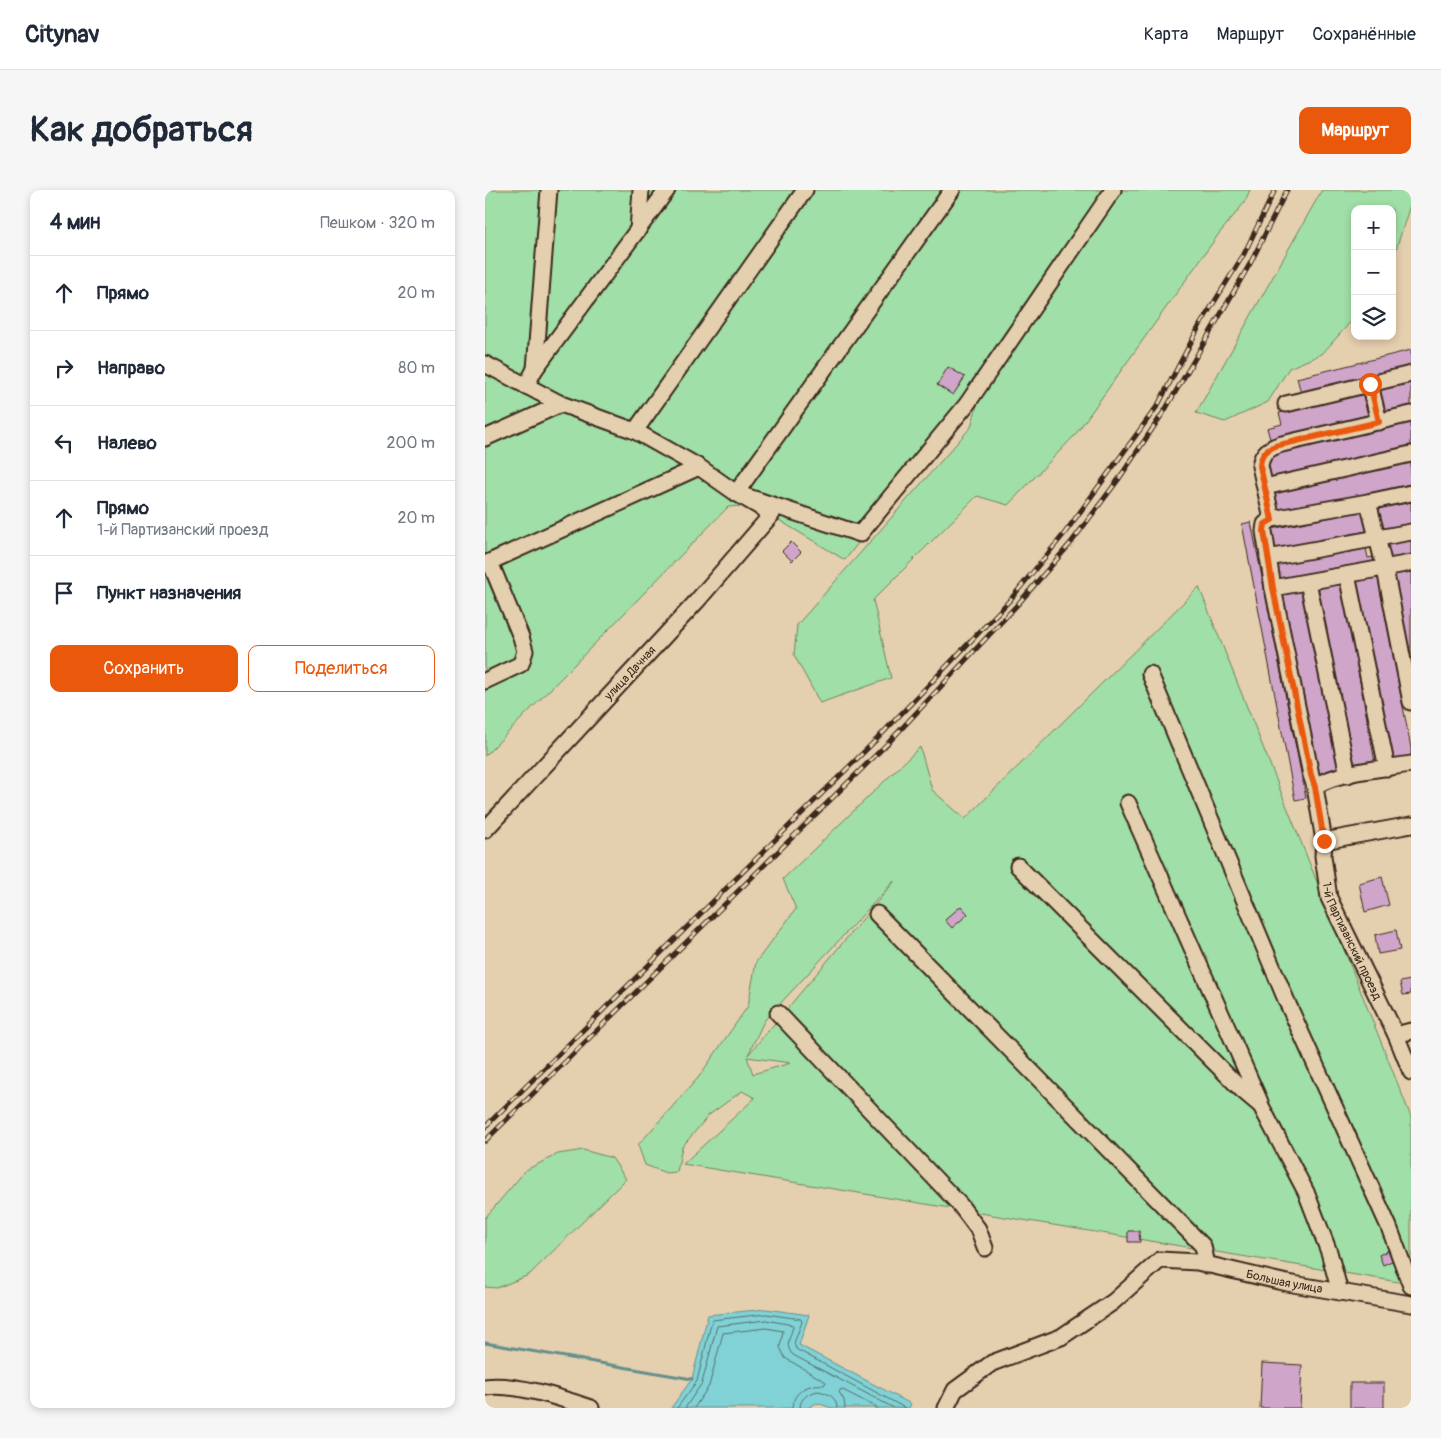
<!DOCTYPE html>
<html lang="ru">
<head>
<meta charset="utf-8">
<style>
	:root { --surface:#fff; --page:#f6f6f7; --text:#1f2937; --muted:#747a83; --line:#e0e1e3; --accent:#ea580c }
	body { margin:0; font-family:Pangolin,sans-serif; background:var(--page); color:var(--text) }
	.controls { position:absolute; right:15px; top:15px; display:grid; overflow:hidden; border-radius:10px; box-shadow:0 2px 8px #0003 }
	.controls button { width:45px; height:45px; display:grid; place-items:center; padding:0; border:0; border-bottom:1px solid var(--line); background:var(--surface); color:var(--text); font:25px sans-serif }
	.stop { position:absolute; width:15px; height:15px; margin:-11px; border:4px solid #ea580c; border-radius:50%; background:#fff }
	.stop.end { background:#ea580c; border-color:#fff; box-shadow:0 1px 5px #0008 }
	.list { margin:0; padding:0; list-style:none }
	h2 { display:flex; justify-content:space-between; align-items:center; height:65px; margin:0; padding:0 20px; font-size:21px }
	h2 small { font-size:16px; font-weight:400; color:var(--muted) }
	.list li { display:grid; grid-template-columns:32px 1fr auto; gap:15px; align-items:center; box-sizing:border-box; height:75px; padding:0 20px; border-top:1px solid var(--line) }
	.list b { display:block; font-size:19px; white-space:nowrap }
	.list p { margin:0; font-size:16px; white-space:nowrap; color:var(--muted) }
	.list em { font-size:16px; font-style:normal; color:var(--muted) }
	.actions { display:flex; gap:10px; padding:15px 20px }
	.actions a { flex:1; padding:11px 0; border:1px solid var(--accent); border-radius:10px; text-align:center; font-size:18px; color:var(--accent) }
	.actions .main { background:var(--accent); color:#fff }
	.icon { flex:none; width:28px; height:28px; fill:none; stroke:currentColor; stroke-width:2; stroke-linecap:round; stroke-linejoin:round }
	.map { position:relative; flex:none; width:926px; height:1218px; overflow:hidden; border-radius:10px }
	header { display:flex; align-items:center; gap:30px; box-sizing:border-box; height:70px; padding:0 25px; background:var(--surface); border-bottom:1px solid var(--line) }
	header strong { font-size:24px }
	nav { display:flex; gap:28px; margin-inline-start:auto; font-size:18px }
	.intro { display:flex; align-items:center; justify-content:space-between; box-sizing:border-box; height:120px; padding:0 30px }
	h1 { margin:0; font-size:35px }
	.button { padding:12px 22px; border-radius:10px; background:var(--accent); color:#fff; font-size:18px; font-weight:700 }
	main { display:flex; gap:30px; padding:0 30px }
	aside { flex:1; background:var(--surface); border-radius:10px; box-shadow:0 2px 8px #0003 }
	.map>svg:first-child { display:block }
	.green { fill:#a0dfa7; stroke:#6e8462; fill-rule:evenodd }
	.water { fill:#80d2d6; stroke:#648f8c }
	.lines { fill:none; stroke-linecap:round; stroke-linejoin:round }
	.shore { stroke:#576d68; stroke-width:1 }
	.stream { stroke:#648f8c; stroke-width:3 }
	.building { fill:#d0a5ca; stroke:#3b2a1e }
	.minor-casing { stroke:#3b2a1e; stroke-width:19 }
	.minor { stroke:#e4cfae; stroke-width:15 }
	.rail-casing { stroke:#3b2a1e; stroke-width:5 }
	.rail { stroke:#e4cfae; stroke-width:3; stroke-dasharray:9; stroke-linecap:butt }
	.route { stroke:#ea580c; stroke-width:6 }
	.labels { text-anchor:middle; stroke-width:4; stroke-linejoin:round; paint-order:stroke }
	.street-label { font-size:12px; fill:#3b2a1e; stroke:#e4cfae }
</style>
</head>
<body>
<header>
<strong>Citynav</strong>
<nav><a>Карта</a><a>Маршрут</a><a>Сохранённые</a></nav>
</header>
<div class="intro"><h1>Как добраться</h1><a class="button">Маршрут</a></div>
<main>
<aside>
<h2>4 мин<small>Пешком · 320 m</small></h2>
<ul class="list">
<li><svg class="icon" aria-label="ahead" viewBox="0 0 24 24"><path d="M12 20V5M6 11l6-6 6 6"/></svg><div><b>Прямо</b></div><em>20 m</em></li>
<li><svg class="icon" aria-label="right" viewBox="0 0 24 24"><path d="M7 20v-9h11M14 6l5 5-5 5"/></svg><div><b>Направо</b></div><em>80 m</em></li>
<li><svg class="icon" aria-label="left" viewBox="0 0 24 24"><path d="M17 20v-9H6M10 6l-5 5 5 5"/></svg><div><b>Налево</b></div><em>200 m</em></li>
<li><svg class="icon" aria-label="ahead" viewBox="0 0 24 24"><path d="M12 20V5M6 11l6-6 6 6"/></svg><div><b>Прямо</b><p>1-й Партизанский проезд</p></div><em>20 m</em></li>
<li><svg class="icon" aria-label="arrive" viewBox="0 0 24 24"><path d="M6 21V4h12l-3 4 3 4H6"/></svg><div><b>Пункт назначения</b></div></li>
</ul>
<div class="actions"><a class="main">Сохранить</a><a>Поделиться</a></div>
</aside>
<div class="map">
<svg width="926" height="1218" viewBox="0 0 926 1218">
	<rect width="100%" height="100%" fill="#e4cfae"/>
	<filter id="ink" filterUnits="userSpaceOnUse"><feTurbulence type="fractalNoise" baseFrequency=".02" numOctaves="2"/><feDisplacementMap in="SourceGraphic" scale="10" xChannelSelector="R" yChannelSelector="G"/><feConvolveMatrix kernelMatrix="1 2 1 2 8 2 1 2 1" color-interpolation-filters="sRGB"/></filter>
	<g filter="url(#ink)">
		<g class="green">
			<polygon points="0,0 765,0 759,13 733,45 590,245 523,315 492,306 388,410 406,488 335,513 309,465 312,435 486,237 494,208 528,151 360,370 269,315 243,317 0,566"/>
			<polygon points="837,0 926,0 926,12 907,72 907,19 870,19 870,127 837,164 804,178 783,212 740,232 711,223"/>
			<path d="M714,397L926,927V1094L198,974L270,908L257,901L224,925L197,957L192,982L181,983L160,975L153,955L213,888L263,816L271,772L311,719L298,689L435,557L447,600L480,629ZM409,691V692L263,865L279,831ZM262,867L306,873L268,884Z"/>
			<polygon points="98,960 127,968 141,989 44,1085 12,1098 0,1097 0,1028 41,980 73,964"/>
		</g>
		<polygon class="water" points="281,1119 324,1125 314,1155 426,1214 424,1218 347,1218 332,1213 322,1218 186,1218 207,1189 223,1125"/>
		<g class="lines">
			<g class="shore">
				<polyline points="192,1218 212,1191 227,1130 281,1124 316,1129 317,1132 309,1153 311,1159 420,1218"/>
				<path d="M200,1218L217,1193L232,1136L281,1130L308,1135C307,1146 298,1154 308,1165L409,1218"/>
				<path d="M209,1218L224,1196L238,1143L281,1138L298,1141L295,1157L300,1168L341,1192L339,1195C324,1193 308,1201 307,1218"/>
				<path d="M315,1218C315,1208 323,1203 333,1201C343,1203 352,1207 352,1218"/>
				<polyline points="360,1218 359,1210 354,1202 356,1199 393,1218"/>
			</g>
			<polyline class="stream" points="0,1153 207,1189"/>
		</g>
		<g class="building">
			<polygon points="926,160 926,177 816,203 812,188"/>
			<polygon points="463,177 480,187 468,205 452,195"/>
			<polygon points="926,193 926,216 896,222 891,201"/>
			<polygon points="877,203 883,225 785,249 782,238 797,234 794,223"/>
			<polygon points="926,232 926,255 781,290 783,266"/>
			<polygon points="926,269 926,294 791,324 786,301"/>
			<polygon points="926,312 926,335 896,341 891,319"/>
			<polygon points="882,320 886,340 785,361 786,339"/>
			<polygon points="766,332 821,608 810,610 757,334"/>
			<polygon points="926,349 926,369 904,373 900,354"/>
			<polygon points="306,352 316,362 307,371 297,361"/>
			<polygon points="881,358 883,368 888,367 889,375 793,394 790,375"/>
			<polygon points="926,377 926,471 908,380"/>
			<polygon points="892,383 926,558 926,567 906,569 870,387"/>
			<polygon points="856,390 890,572 868,578 831,394"/>
			<polygon points="816,397 854,580 832,584 794,402"/>
			<polygon points="897,687 904,715 880,722 874,693"/>
			<polygon points="476,716 483,724 467,738 460,730"/>
			<polygon points="911,740 915,760 893,764 890,745"/>
			<polygon points="926,790 926,804 918,805 915,792"/>
			<polygon points="643,1041 654,1041 655,1052 643,1052"/>
			<polygon points="904,1060 909,1070 898,1075 894,1065"/>
			<polygon points="777,1173 817,1175 815,1218 775,1218"/>
			<rect x="865" y="1193" width="34" height="25"/>
		</g>
		<g class="lines">
			<g class="minor-casing">
				<g id="minor">
					<polyline points="467,0 251,303 375,344 482,214 628,0"/>
					<polyline points="153,40 156,0"/>
					<polyline points="0,174 76,214 150,241 214,277 251,303 287,324 212,411 0,640"/>
					<polyline points="50,179 64,0"/>
					<polyline points="885,194 894,232"/>
					<polyline points="41,196 50,179 182,0"/>
					<polyline points="801,214 926,184"/>
					<polyline points="150,241 320,0"/>
					<polyline points="0,248 76,214"/>
					<polyline points="780,297 926,264"/>
					<polyline points="883,312 926,303"/>
					<path d="M787,329L775,276C777,262 784,258 797,254L926,224"/>
					<polyline points="783,368 926,342"/>
					<path id="s1" d="M926,373L788,398L826,585L830,597L839,651L838,666L844,708L911,845L926,882"/>
					<polyline points="0,374 214,277"/>
					<polyline points="862,385 902,578"/>
					<polyline points="823,392 863,585"/>
					<polyline points="788,398 779,341 780,334 787,329 883,312 900,379 926,512"/>
					<polyline points="665,484 802,812 904,1037 926,1096"/>
					<polyline points="0,491 36,474 40,461 36,447 5,372"/>
					<path d="M830,597C848,582 902,578 926,574"/>
					<polyline points="643,613 775,912"/>
					<polyline points="839,651 926,635"/>
					<polyline points="533,676 757,900 776,916 821,1002 844,1062 855,1102"/>
					<polyline points="392,724 718,1056 722,1075"/>
					<polyline points="293,823 475,1015 493,1039 500,1058"/>
					<polyline points="911,845 926,841"/>
					<path d="M0,1197C32,1193 75,1208 106,1218"/>
					<path id="s2" d="M461,1218L470,1200L507,1173L576,1147L628,1112L675,1070L712,1072L802,1093L926,1114"/>
				</g>
			</g>
			<use href="#minor" class="minor"/>
			<g class="rail-casing">
				<g id="rail">
					<polyline points="0,937 392,549 525,410 579,344 673,215 715,135 759,64 790,0"/>
					<polyline points="0,951 404,552 533,414 585,354 633,290 680,220 766,72 802,0"/>
				</g>
			</g>
			<use href="#rail" class="rail"/>
		</g>
	</g>
	<g class="lines" filter="url(#ink)">
		<path class="route" d="M839,651L830,597L826,585L788,398L779,341L780,334L787,330L775,276C776,265 780,261 790,256L894,232L885,194"/>
	</g>
	<g class="labels">
		<g class="street-label">
			<text transform="translate(145 483) rotate(-47)" y="4">улица Дачная</text>
			<text dy="4" stroke="none"><textPath href="#s1" startOffset="504">1-й Партизанский проезд</textPath></text>
			<text dy="4" stroke="none"><textPath href="#s2" startOffset="392">Большая улица</textPath></text>
		</g>
	</g>
</svg>
<div class="controls">
<button>+</button>
<button>−</button>
<button><svg class="icon" aria-label="layers" viewBox="0 0 24 24"><path d="M12 4l9 5-9 5-9-5zM3 14l9 5 9-5"/></svg></button>
</div>
<div class="stop" style="left:885px;top:194px"></div>
<div class="stop end" style="left:839px;top:651px"></div>
</div>
</main>
</body>
</html>
